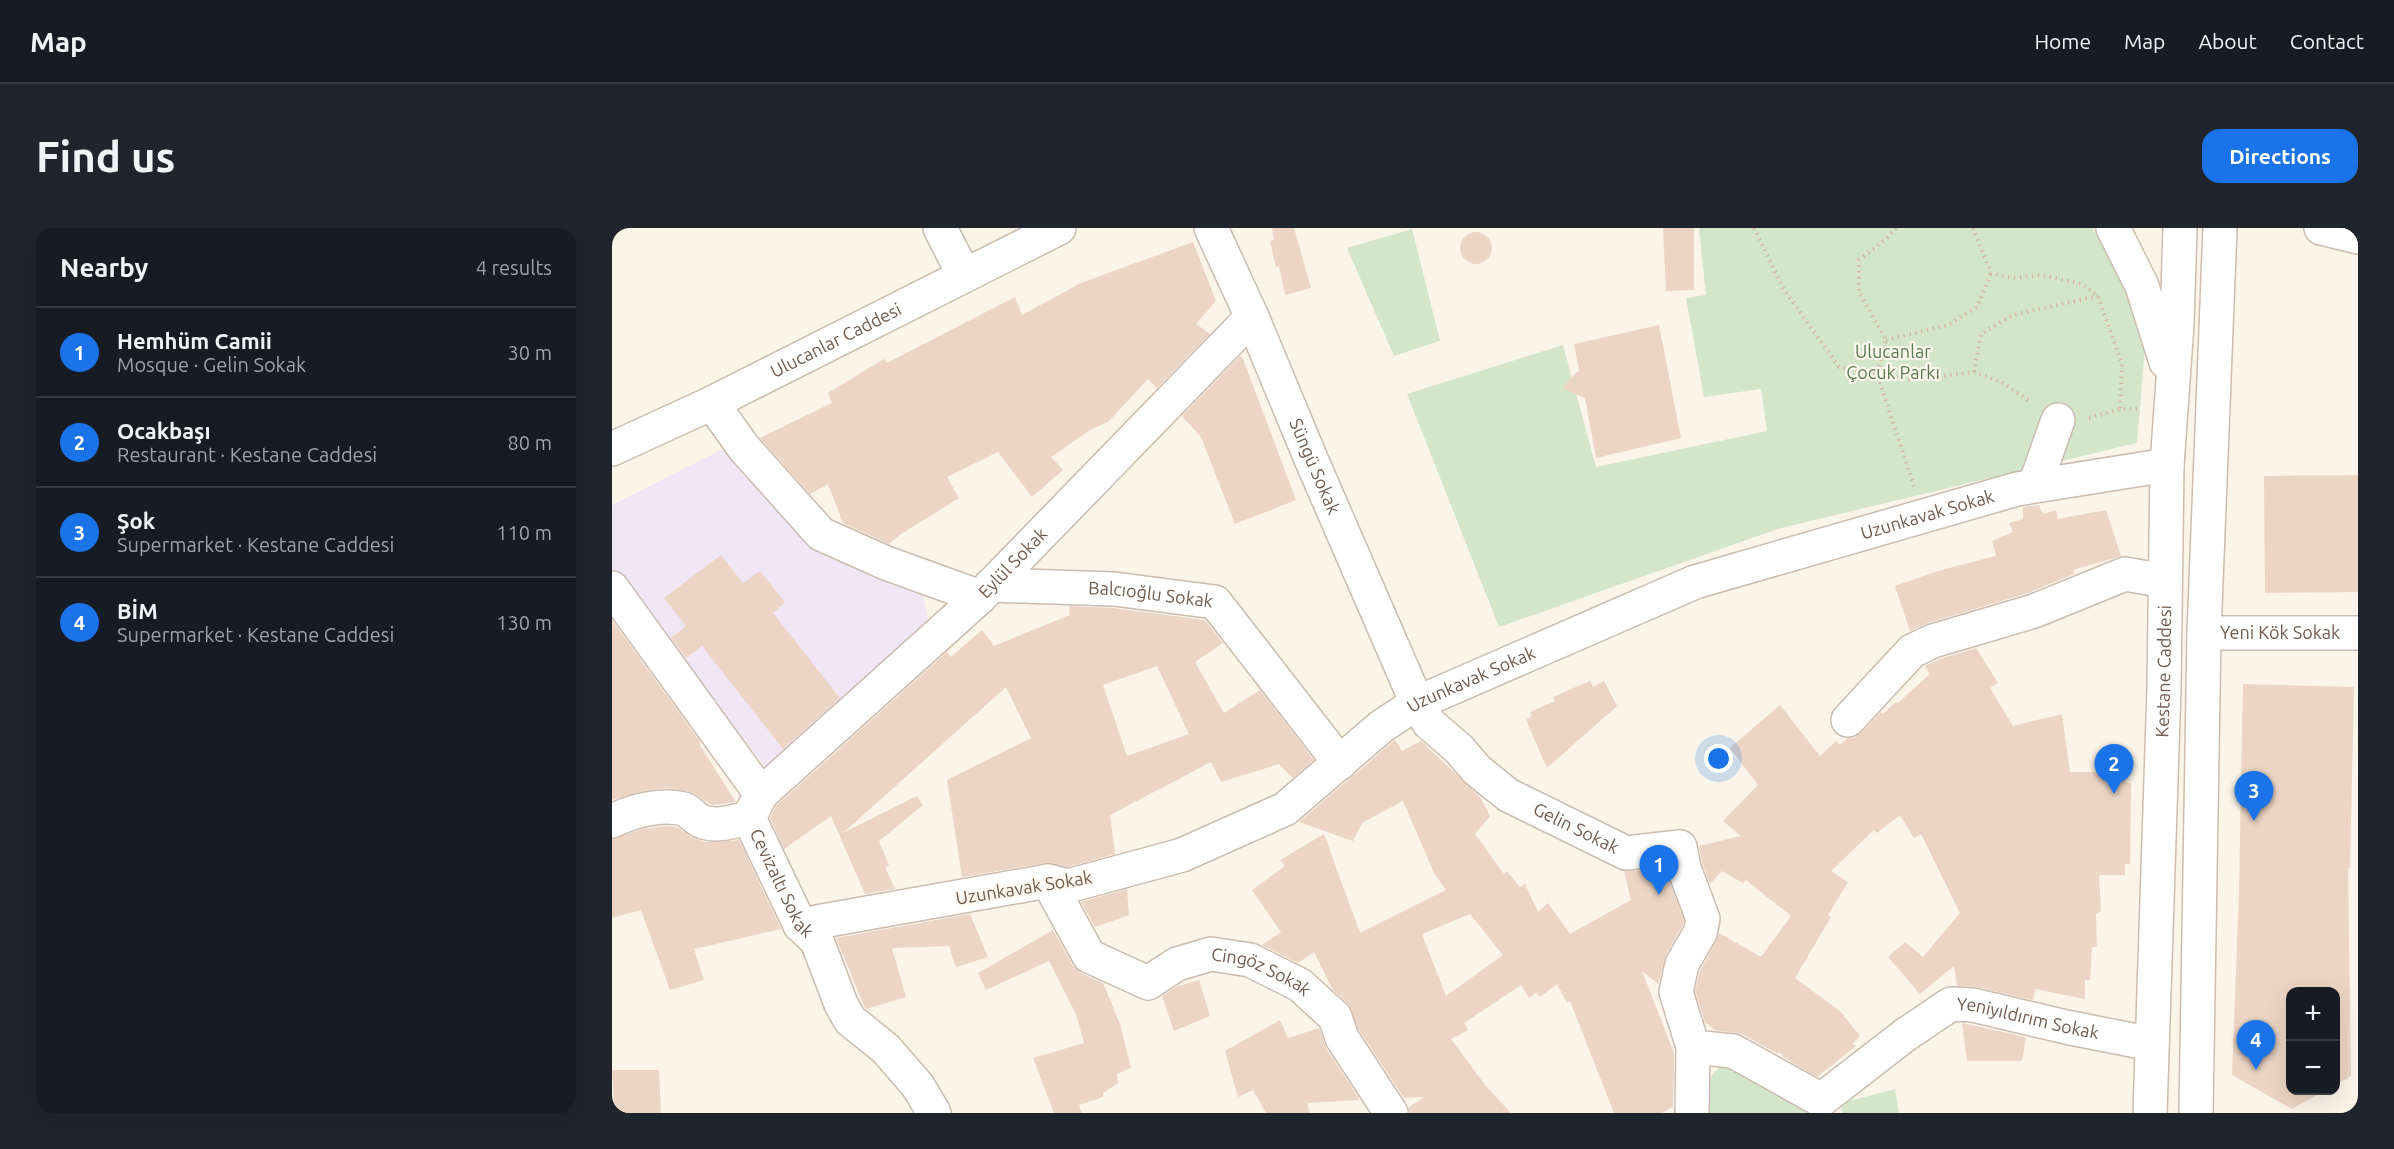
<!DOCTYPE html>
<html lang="en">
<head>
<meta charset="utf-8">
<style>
	:root { --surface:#171b24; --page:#20242c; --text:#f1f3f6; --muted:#9ea1a6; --line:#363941; --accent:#1a73e8 }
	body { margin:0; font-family:Ubuntu,sans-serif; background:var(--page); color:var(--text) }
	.controls { position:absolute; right:18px; bottom:18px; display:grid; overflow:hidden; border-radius:12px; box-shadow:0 6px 24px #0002 }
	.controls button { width:54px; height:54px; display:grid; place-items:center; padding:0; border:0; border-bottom:2px solid var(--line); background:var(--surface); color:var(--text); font:30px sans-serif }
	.you { position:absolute; left:1107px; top:531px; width:21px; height:21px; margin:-15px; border:4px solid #fff; border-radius:50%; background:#1a73e8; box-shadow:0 0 0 9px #1a73e833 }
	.badge { display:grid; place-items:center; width:39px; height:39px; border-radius:50%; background:var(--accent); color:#fff; font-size:20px; font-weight:700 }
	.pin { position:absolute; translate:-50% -50px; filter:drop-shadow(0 2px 3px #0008) }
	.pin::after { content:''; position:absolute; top:32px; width:21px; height:18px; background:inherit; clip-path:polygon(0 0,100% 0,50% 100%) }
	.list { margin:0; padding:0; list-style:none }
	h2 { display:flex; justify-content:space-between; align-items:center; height:78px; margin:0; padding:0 24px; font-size:26px }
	h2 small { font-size:20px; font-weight:400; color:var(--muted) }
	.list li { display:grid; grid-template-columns:39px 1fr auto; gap:18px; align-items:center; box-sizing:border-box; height:90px; padding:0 24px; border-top:2px solid var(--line) }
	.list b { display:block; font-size:22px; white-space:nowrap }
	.list p { margin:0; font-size:20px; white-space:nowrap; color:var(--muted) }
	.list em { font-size:20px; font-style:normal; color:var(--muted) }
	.map { position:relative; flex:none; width:1746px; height:885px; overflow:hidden; border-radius:18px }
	header { display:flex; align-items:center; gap:36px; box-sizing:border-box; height:84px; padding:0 30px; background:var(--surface); border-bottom:2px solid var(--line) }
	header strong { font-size:28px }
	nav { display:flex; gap:33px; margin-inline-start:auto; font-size:21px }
	.intro { display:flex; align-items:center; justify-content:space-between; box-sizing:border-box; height:144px; padding:0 36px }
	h1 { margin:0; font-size:42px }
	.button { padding:15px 27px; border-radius:18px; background:var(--accent); color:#fff; font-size:21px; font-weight:700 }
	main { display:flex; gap:36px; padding:0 36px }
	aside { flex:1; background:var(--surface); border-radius:18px; box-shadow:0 6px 24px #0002 }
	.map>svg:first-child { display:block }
	.education { fill:#f1e6f6 }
	.green { fill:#d4e6c9 }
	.building { fill:#ecd5c4; fill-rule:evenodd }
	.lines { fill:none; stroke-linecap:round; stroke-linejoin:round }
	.minor-casing { stroke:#cbbcb0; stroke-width:36 }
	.secondary-casing { stroke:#cdbdae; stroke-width:36 }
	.path { stroke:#d1b8a7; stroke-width:4; stroke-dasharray:1.5 4.5; stroke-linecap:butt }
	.minor { stroke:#fff; stroke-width:33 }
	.secondary { stroke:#fff; stroke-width:33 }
	.labels { text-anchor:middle; stroke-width:4.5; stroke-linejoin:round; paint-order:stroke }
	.street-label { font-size:18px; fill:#715c50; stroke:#fdf8ef }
	.park-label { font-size:18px; fill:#597b4c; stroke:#fdf8ef }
</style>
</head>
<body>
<header>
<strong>Map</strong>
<nav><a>Home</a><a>Map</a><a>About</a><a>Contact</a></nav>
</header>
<div class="intro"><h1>Find us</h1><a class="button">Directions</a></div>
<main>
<aside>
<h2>Nearby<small>4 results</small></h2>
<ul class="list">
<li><span class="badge">1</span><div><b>Hemhüm Camii</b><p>Mosque · Gelin Sokak</p></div><em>30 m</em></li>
<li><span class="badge">2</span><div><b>Ocakbaşı</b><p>Restaurant · Kestane Caddesi</p></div><em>80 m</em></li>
<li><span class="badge">3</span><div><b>Şok</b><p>Supermarket · Kestane Caddesi</p></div><em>110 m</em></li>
<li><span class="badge">4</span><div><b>BİM</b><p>Supermarket · Kestane Caddesi</p></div><em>130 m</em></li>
</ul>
</aside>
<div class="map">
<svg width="1746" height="885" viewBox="0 0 1746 885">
	<rect width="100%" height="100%" fill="#faf4e9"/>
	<polygon class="education" points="117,218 214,324 311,368 317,396 155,541 0,343 0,277"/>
	<g class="green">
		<polygon points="1087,0 1481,0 1502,33 1521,75 1533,119 1525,215 1169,300 887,399 795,166 951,117 984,239 1155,203 1149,161 1092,169 1074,70 1094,67"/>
		<polygon points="800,1 828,113 782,128 735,20"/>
		<path d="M1115,834L1194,876V885H1091C1095,862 1093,847 1115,834Z"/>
		<polygon points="1283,861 1287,885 1230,885 1229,875"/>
	</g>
	<g class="building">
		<polygon points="660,0 682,0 699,60 673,67 667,38 664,39 658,13 662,12"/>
		<polygon points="1051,0 1082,0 1082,62 1054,63"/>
		<circle cx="864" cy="20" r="16"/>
		<polygon points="581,14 604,73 584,96 598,106 545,160 536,151 496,194 478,202 439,229 451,242 420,269 386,224 335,249 347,270 286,308 277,316 231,295 216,256 198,266 148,210 220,175 216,165 272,131 275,135 403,69 410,87 469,55"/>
		<polygon points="1047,97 1069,210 984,230 973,170 950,160 967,142 962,116"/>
		<polygon points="628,128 631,131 684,272 623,296 589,209 570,188"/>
		<polygon points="1746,247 1746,364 1653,365 1652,248"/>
		<polygon points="1427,277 1431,286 1444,282 1446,291 1494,282 1509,328 1461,342 1462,346 1416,365 1316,395 1298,403 1283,358 1326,343 1384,328 1380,313 1401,304 1397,295 1411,291 1411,279"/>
		<polygon points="109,327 131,355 148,343 173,374 161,385 228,470 171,521 90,418 74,430 59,410 74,398 52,370"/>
		<path d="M457,378L500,380L593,392L611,415L583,434L612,485L648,462L702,532L681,550L667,536L609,554L599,534L498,587L503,626L456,639L433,635L350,649L335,552L419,510L394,459L231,605L305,568L311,577L267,613L277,637L273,639L283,661L253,666L219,588L172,621L158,590L164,578L335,424L339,429L370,402L382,418L458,387ZM545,438L577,506L515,528L491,457Z"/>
		<polygon points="0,392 89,515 87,516 124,574 100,577 80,564 55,560 31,563 0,572"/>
		<polygon points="1364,420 1386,455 1378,460 1401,498 1450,486 1458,544 1515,544 1514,554 1519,555 1518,636 1513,636 1513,647 1487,647 1489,683 1484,686 1485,719 1480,719 1478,752 1473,752 1473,771 1423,761 1421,772 1365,759 1345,758 1342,738 1308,766 1276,729 1293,714 1311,729 1348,685 1309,606 1302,610 1288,587 1265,605 1262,602 1219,643 1236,654 1216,687 1219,689 1183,750 1228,783 1248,808 1240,816 1244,818 1205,849 1174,831 1167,824 1166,826 1130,806 1103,802 1093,794 1083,763 1088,743 1104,714 1107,705 1149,729 1179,688 1134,652 1131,655 1110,643 1098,656 1090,635 1087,618 1129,608 1111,593 1146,557 1118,520 1168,477 1208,528 1224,513 1228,517 1236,510 1242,510 1249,505 1269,484 1271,486 1284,474 1286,475 1318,446 1313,438 1328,431"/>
		<polygon points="978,453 981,459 992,453 1005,478 935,540 914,492 920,488 918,484 943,473 941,469"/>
		<polygon points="1631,456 1742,459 1738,640 1736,640 1739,848 1724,857 1724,764 1678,764 1678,862 1713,862 1680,881 1620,847 1627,664"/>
		<path d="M783,512L790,523L809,513L868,569L878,588L863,606L892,646L895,643L908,659L913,656L926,684L936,675L958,706L1019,672L1012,643L1053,640L1072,692L1070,698L1054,727L1046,756L1030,743L1062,825L1061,879L1050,885H1002L958,773L955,775L945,756L928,769L924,765L917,770L909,757L852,795L856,802L839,811L873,857L899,885H798L796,880L812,869L792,870L747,802L736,776L721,762L702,724L686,735L650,717L669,704L640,662L673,638L668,632L712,606L748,705L834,662L822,645L791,573L750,595L741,613L687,594ZM858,686L891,727L834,768L810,706Z"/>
		<polygon points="54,598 65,599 79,609 92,614 109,614 127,612 169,701 82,721 92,752 58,762 29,682 0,690 0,611 31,601"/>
		<polygon points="515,661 517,687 483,699 469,674"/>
		<polygon points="358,686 376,729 344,739 337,718 280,720 294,769 255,781 253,780 224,710"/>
		<polygon points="441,702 461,738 469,745 491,755 508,796 519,840 505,846 506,855 491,865 491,869 467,877 470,885 442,885 421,830 472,815 464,786 437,733 374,762 366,745"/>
		<polygon points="587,752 598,788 562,803 550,768 564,759"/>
		<polygon points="668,792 676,810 707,800 714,820 748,872 695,875 698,885 654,885 641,862 626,869 613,823"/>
		<polygon points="1350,795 1414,809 1410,833 1355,833"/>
		<polygon points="0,842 47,842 49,885 3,885"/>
	</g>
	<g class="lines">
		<g class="minor-casing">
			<g id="minor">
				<polyline points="328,0 352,47"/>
				<path id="s1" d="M599,0L640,89L699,231L805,475L817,495L847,521L865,542L896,567L1014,625L1068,619L1072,640L1091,691L1088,705L1070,736L1064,764L1081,819L1080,885"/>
				<polyline points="100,175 132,220 209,306 274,335 368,369"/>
				<polyline points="1423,257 1446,192"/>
				<path id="s2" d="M379,357L502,361L603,374L728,535"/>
				<path id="s3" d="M0,360L149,566L137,590L188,697L205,713L229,776L238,792L274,821L306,858L322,885"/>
				<path id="s4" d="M1592,405H1746"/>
				<polyline points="1236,492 1300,423 1321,413 1422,383 1513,346 1553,353"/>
				<path id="s5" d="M149,566L368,369L640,89"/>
				<path d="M0,593C20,583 50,575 72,581C79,584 84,592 91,594C106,599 122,593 137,590"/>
				<path id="s6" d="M436,653L477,728L536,755L565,736L599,726L638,732L688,757L723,789L730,810L779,885"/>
				<path id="s7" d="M188,697L436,653L456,658L570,627L673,581L770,498L805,475L1083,354L1405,261L1555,237"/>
				<path id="s8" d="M1081,819L1121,823L1209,872L1293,807L1339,776L1361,777L1454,799L1540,816"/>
			</g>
		</g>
		<g class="secondary-casing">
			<g id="secondary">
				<polyline points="1501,0 1530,58 1554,134"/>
				<polyline points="1709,0 1746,9"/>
				<path id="s9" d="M0,221L100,175L447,0"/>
				<path id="s10" d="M1538,885L1552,460L1555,237L1565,96L1568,0"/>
				<polyline points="1584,885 1592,405 1608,0"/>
			</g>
		</g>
		<g class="path">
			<polyline points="1142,0 1171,60 1227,139 1298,152 1362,144 1391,155 1419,174"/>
			<polyline points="1284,0 1275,10 1247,32 1247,64 1274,112 1265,146 1302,258"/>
			<polyline points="1361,0 1379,45 1399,50 1430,47 1470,56 1486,68 1510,136 1508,181"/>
			<polyline points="1274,112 1336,97 1365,79 1379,45"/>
			<polyline points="1362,144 1369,106 1401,87 1486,68"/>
			<polyline points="1477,190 1508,181 1525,181"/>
		</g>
		<use href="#minor" class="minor"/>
		<use href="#secondary" class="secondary"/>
	</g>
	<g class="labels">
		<g class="street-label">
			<text dy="6" stroke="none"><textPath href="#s9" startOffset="249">Ulucanlar Caddesi</textPath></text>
			<text dy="6" stroke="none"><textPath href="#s1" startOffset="260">Süngü Sokak</textPath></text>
			<text dy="6" stroke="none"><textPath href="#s7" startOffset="1218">Uzunkavak Sokak</textPath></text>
			<text dy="6" stroke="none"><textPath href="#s5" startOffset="342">Eylül Sokak</textPath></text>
			<text dy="6" stroke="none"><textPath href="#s2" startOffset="160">Balcıoğlu Sokak</textPath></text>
			<text dy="6" stroke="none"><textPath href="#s4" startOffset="76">Yeni Kök Sokak</textPath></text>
			<text dy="6" stroke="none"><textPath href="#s10" startOffset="442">Kestane Caddesi</textPath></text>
			<text dy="6" stroke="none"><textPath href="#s7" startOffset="732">Uzunkavak Sokak</textPath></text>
			<text dy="6" stroke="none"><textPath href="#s1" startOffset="724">Gelin Sokak</textPath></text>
			<text dy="6" stroke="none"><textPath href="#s3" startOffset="354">Cevizaltı Sokak</textPath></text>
			<text transform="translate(412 660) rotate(-9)" y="6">Uzunkavak Sokak</text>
			<text dy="6" stroke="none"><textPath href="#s6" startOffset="274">Cingöz Sokak</textPath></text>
			<text dy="6" stroke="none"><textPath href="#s8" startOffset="381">Yeniyıldırım Sokak</textPath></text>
		</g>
		<g class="park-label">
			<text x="1281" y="130">Ulucanlar<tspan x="1281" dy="21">Çocuk Parkı</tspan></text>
		</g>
	</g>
</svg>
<div class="controls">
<button>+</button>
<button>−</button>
</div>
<div class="you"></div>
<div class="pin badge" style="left:1047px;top:667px">1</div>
<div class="pin badge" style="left:1502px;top:566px">2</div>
<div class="pin badge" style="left:1642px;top:593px">3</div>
<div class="pin badge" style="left:1644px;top:842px">4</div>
</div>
</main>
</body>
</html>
